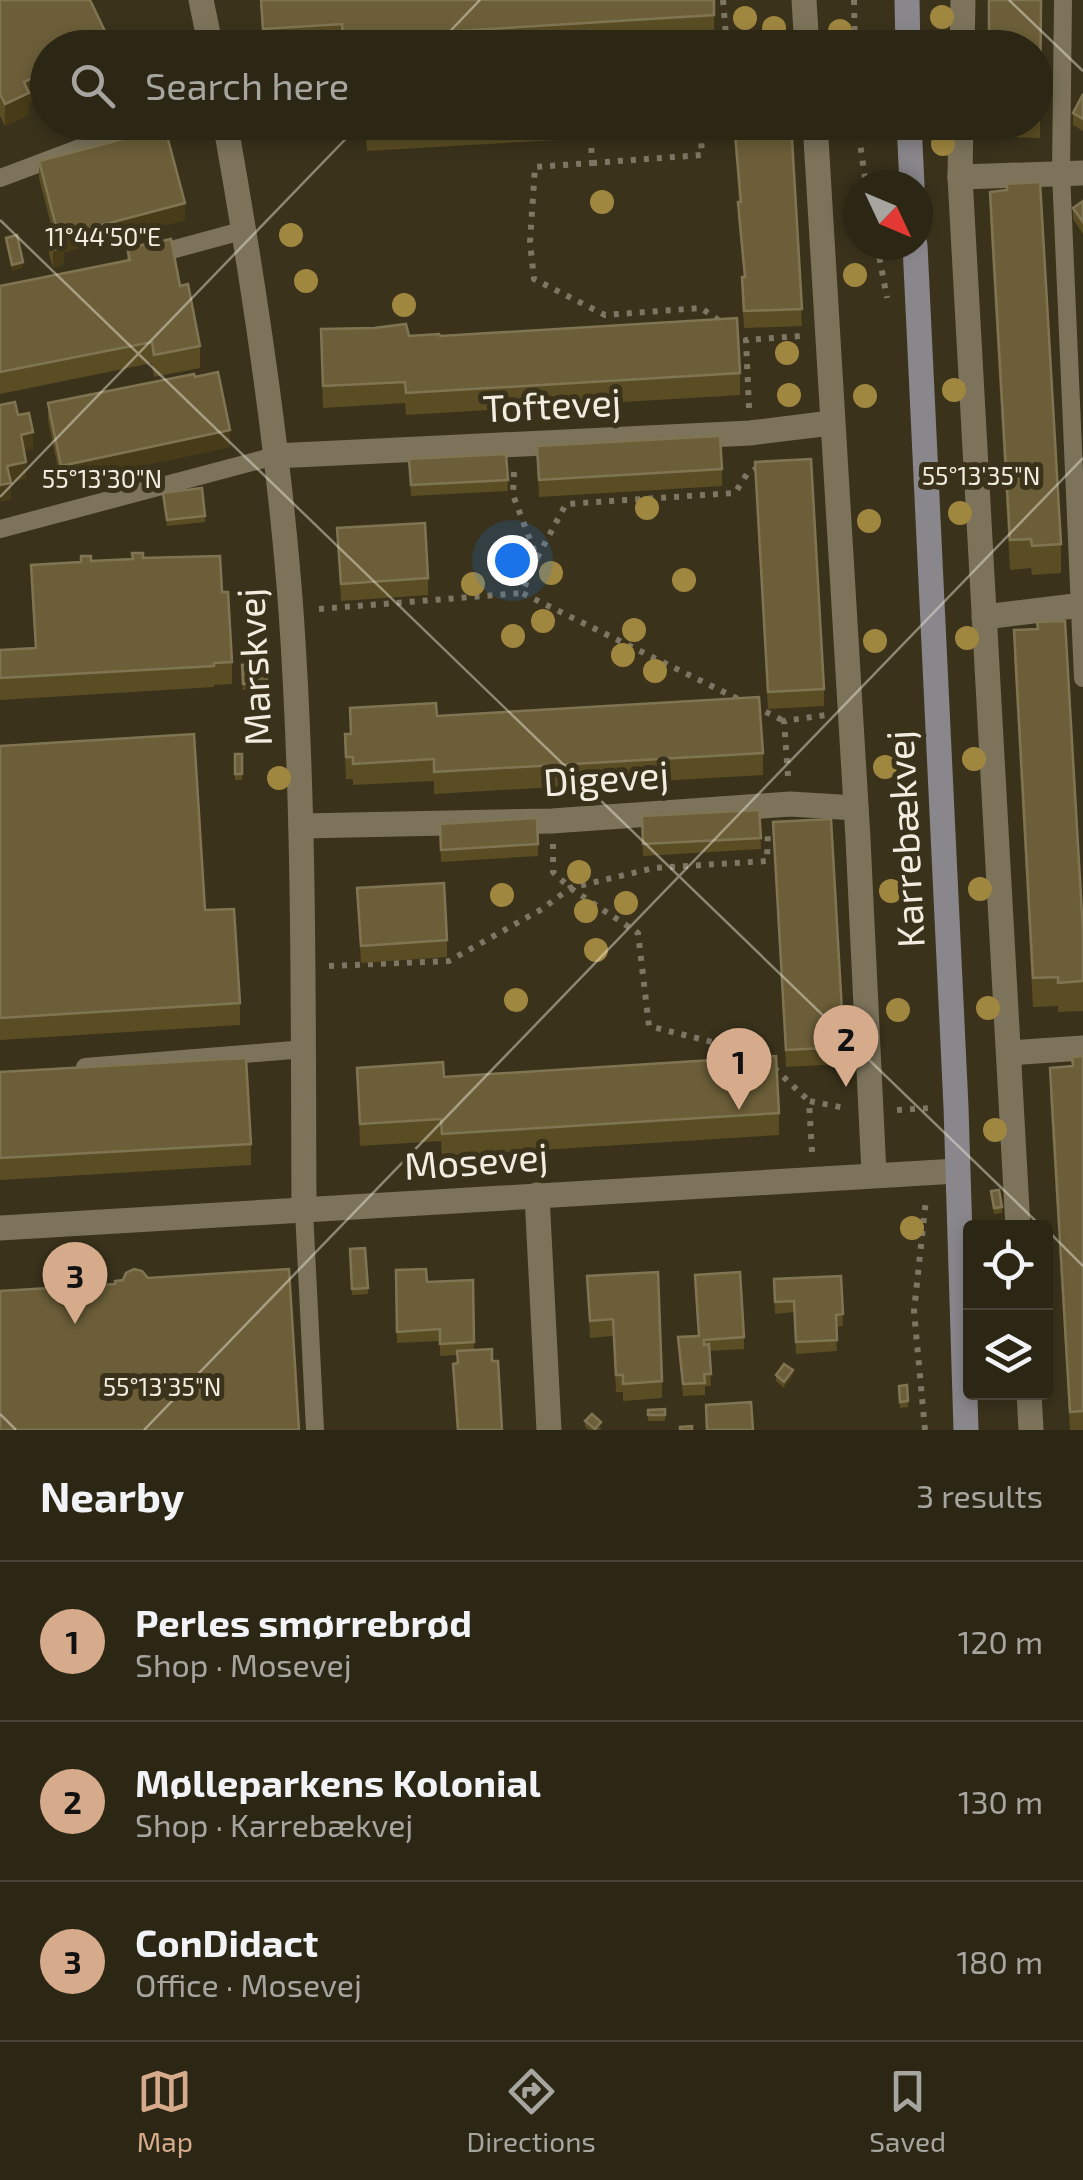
<!DOCTYPE html>
<html lang="en">
<head>
<meta charset="utf-8">
<style>
	:root { --surface:#2c2614; --page:#342e1d; --text:#f1f3f6; --muted:#a6a5a0; --line:#484334; --accent:#d6ab8b }
	body { margin:0; font-family:"Exo 2",sans-serif; background:var(--page); color:var(--text) }
	.controls { position:absolute; right:30px; bottom:30px; display:grid; overflow:hidden; border-radius:10px; box-shadow:0 5px 15px #0003 }
	.controls button { width:90px; height:90px; display:grid; place-items:center; padding:0; border:0; border-bottom:2px solid var(--line); background:var(--surface); color:var(--text); font:50px sans-serif }
	.compass { position:absolute; left:843px; top:170px; width:90px; height:90px; border-radius:50%; background:var(--surface); box-shadow:0 5px 15px #0003; rotate:134deg }
	.you { position:absolute; left:512px; top:560px; width:35px; height:35px; margin:-25px; border:8px solid #fff; border-radius:50%; background:#1a73e8; box-shadow:0 0 0 15px #1a73e833 }
	.badge { display:grid; place-items:center; width:65px; height:65px; border-radius:50%; background:var(--accent); color:#111; font-size:32px; font-weight:700 }
	.pin { position:absolute; translate:-50% -82px; filter:drop-shadow(0 2px 5px #0008) }
	.pin::after { content:''; position:absolute; top:52px; width:35px; height:30px; background:inherit; clip-path:polygon(0 0,100% 0,50% 100%) }
	.list { margin:0; padding:0; list-style:none }
	h2 { display:flex; justify-content:space-between; align-items:center; height:130px; margin:0; padding:0 40px; font-size:42px }
	h2 small { font-size:32px; font-weight:400; color:var(--muted) }
	.list li { display:grid; grid-template-columns:65px 1fr auto; gap:30px; align-items:center; box-sizing:border-box; height:160px; padding:0 40px; border-top:2px solid var(--line) }
	.list b { display:block; font-size:38px; white-space:nowrap }
	.list p { margin:0; font-size:32px; white-space:nowrap; color:var(--muted) }
	.list em { font-size:32px; font-style:normal; color:var(--muted) }
	.icon { flex:none; width:55px; height:55px; fill:none; stroke:currentColor; stroke-width:2; stroke-linecap:round; stroke-linejoin:round }
	.map { position:relative; flex:none; width:1083px; height:1430px; overflow:hidden }
	.search { position:absolute; background:var(--surface); box-shadow:0 5px 15px #0003; left:30px; right:30px; top:30px; height:110px; display:flex; align-items:center; gap:25px; box-sizing:border-box; padding:0 35px; border-radius:55px; color:var(--muted); font-size:38px }
	.sheet { height:610px; background:var(--surface) }
	nav { display:flex; justify-content:space-around; align-items:center; box-sizing:border-box; height:140px; border-top:2px solid var(--line); background:var(--surface); font-size:28px; color:var(--muted) }
	nav a { display:grid; justify-items:center; gap:5px }
	nav .on { color:var(--accent) }
	.map>svg:first-child { display:block }
	.lines { fill:none; stroke-linecap:round; stroke-linejoin:round }
	.path { stroke:#7d7662; stroke-width:6; stroke-dasharray:5 8; stroke-linecap:butt }
	.lane { stroke:#7c735a; stroke-width:18 }
	.street { stroke:#7c735a; stroke-width:25 }
	.secondary { stroke:#89878b; stroke-width:25 }
	.tree { fill:#a08740 }
	.wall { fill:#5a4d24 }
	.shaded-wall { fill:#473b18 }
	.building { fill:#6b5e38; stroke:#807553; stroke-width:2.5 }
	.ticks { fill:none; stroke:#f2ede0; stroke-width:2.5; stroke-opacity:0.45 }
	.labels { text-anchor:middle; stroke-width:10; stroke-linejoin:round; paint-order:stroke }
	.street-label { font-size:38px; fill:#f2ede0; stroke:#3a321b }
	.ticks-label { font-size:25px; text-anchor:middle; fill:#f2ede0; stroke:#3a321b; stroke-width:10; stroke-linejoin:round; paint-order:stroke }
</style>
</head>
<body>
<div class="map">
<svg width="1083" height="1430" viewBox="0 0 1083 1430">
	<rect width="100%" height="100%" fill="#3a321b"/>
	<g class="lines">
		<g class="path">
			<polyline points="723,0 727,48"/>
			<polyline points="854,0 855,48"/>
			<polyline points="590,122 592,163 535,167 530,242 534,279 605,315 701,308 721,322"/>
			<polyline points="857,122 866,185"/>
			<polyline points="842,132 885,131"/>
			<polyline points="592,163 702,155 700,122"/>
			<polyline points="877,245 887,298"/>
			<polyline points="749,408 746,340 800,336"/>
			<polyline points="514,472 513,495 537,558 566,504 735,493 747,474 759,467"/>
			<polyline points="537,558 522,593 742,701"/>
			<polyline points="319,609 522,593"/>
			<polyline points="754,706 784,721"/>
			<polyline points="788,776 784,721 826,715"/>
			<polyline points="553,844 553,872 570,888 638,933 649,1026 759,1054 765,1059"/>
			<polyline points="329,966 449,961 542,909 570,888 654,868 767,861 768,830"/>
			<polyline points="774,1068 809,1101"/>
			<polyline points="897,1110 930,1108"/>
			<polyline points="812,1152 809,1101 845,1108"/>
			<polyline points="925,1430 914,1311 926,1199"/>
		</g>
		<g class="lane">
			<polyline points="1063,0 1061,173 1083,678"/>
			<polyline points="0,178 149,122"/>
			<polyline points="153,255 245,230"/>
			<polyline points="0,529 275,456"/>
			<polyline points="85,1067 305,1049"/>
			<polyline points="304,1211 315,1430"/>
		</g>
		<g class="street">
			<polyline points="201,0 211,48"/>
			<polyline points="804,0 807,48"/>
			<polyline points="962,48 963,0"/>
			<path d="M225,122C254,284 279,448 291,611C305,811 303,1011 304,1211"/>
			<polyline points="815,122 858,839 874,1174"/>
			<polyline points="961,122 960,177 1018,1228"/>
			<polyline points="960,177 1083,173"/>
			<polyline points="275,456 750,433 831,423"/>
			<polyline points="984,617 1083,605"/>
			<polyline points="301,826 552,821 790,804 856,808"/>
			<polyline points="1009,1053 1083,1048"/>
			<polyline points="537,1195 549,1430"/>
			<polyline points="0,1228 957,1171"/>
			<polyline points="1029,1392 1031,1430"/>
		</g>
		<g class="secondary">
			<polyline points="907,0 908,48"/>
			<polyline points="909,122 912,185"/>
			<polyline points="915,245 956,1107 966,1430"/>
		</g>
	</g>
	<g class="tree">
		<circle cx="942" cy="17" r="12"/>
		<circle cx="745" cy="18" r="12"/>
		<circle cx="774" cy="28" r="12"/>
		<circle cx="840" cy="31" r="12"/>
		<circle cx="943" cy="144" r="12"/>
		<circle cx="602" cy="202" r="12"/>
		<circle cx="291" cy="235" r="12"/>
		<circle cx="855" cy="275" r="12"/>
		<circle cx="306" cy="281" r="12"/>
		<circle cx="404" cy="305" r="12"/>
		<circle cx="787" cy="353" r="12"/>
		<circle cx="954" cy="390" r="12"/>
		<circle cx="789" cy="395" r="12"/>
		<circle cx="865" cy="396" r="12"/>
		<circle cx="647" cy="508" r="12"/>
		<circle cx="960" cy="513" r="12"/>
		<circle cx="869" cy="521" r="12"/>
		<circle cx="518" cy="567" r="12"/>
		<circle cx="551" cy="573" r="12"/>
		<circle cx="684" cy="580" r="12"/>
		<circle cx="473" cy="584" r="12"/>
		<circle cx="543" cy="621" r="12"/>
		<circle cx="634" cy="630" r="12"/>
		<circle cx="513" cy="636" r="12"/>
		<circle cx="967" cy="638" r="12"/>
		<circle cx="875" cy="641" r="12"/>
		<circle cx="623" cy="655" r="12"/>
		<circle cx="655" cy="671" r="12"/>
		<circle cx="974" cy="759" r="12"/>
		<circle cx="885" cy="767" r="12"/>
		<circle cx="279" cy="778" r="12"/>
		<circle cx="579" cy="872" r="12"/>
		<circle cx="980" cy="889" r="12"/>
		<circle cx="891" cy="891" r="12"/>
		<circle cx="502" cy="895" r="12"/>
		<circle cx="626" cy="903" r="12"/>
		<circle cx="586" cy="911" r="12"/>
		<circle cx="596" cy="950" r="12"/>
		<circle cx="516" cy="1000" r="12"/>
		<circle cx="988" cy="1008" r="12"/>
		<circle cx="898" cy="1010" r="12"/>
		<circle cx="995" cy="1130" r="12"/>
		<circle cx="912" cy="1228" r="12"/>
	</g>
	<g class="wall">
		<polygon points="0,0 48,48 48,100 45,94 29,102 29,115 5,126 0,116"/>
		<polygon points="260,0 714,0 714,36 538,48 342,48 342,46 263,48"/>
		<polygon points="1041,0 1040,138 1010,137 1010,130 989,130 989,122 1036,122 1036,48"/>
		<polygon points="1083,94 1083,131 1073,125 1073,113"/>
		<polygon points="365,122 589,122 589,138 367,151"/>
		<polygon points="733,122 791,122 802,326 744,328 742,294 742,277 744,277 738,219 738,202 739,202"/>
		<polygon points="39,161 185,220 64,252 64,264 53,268 49,254 49,237 54,236 39,178"/>
		<polygon points="990,192 1061,544 1061,573 1032,575 1031,568 1010,570 990,221"/>
		<polygon points="1083,201 1083,234 1073,219 1073,208"/>
		<polygon points="127,248 180,286 200,346 200,368 154,377 152,363 0,394 0,286 127,261"/>
		<polygon points="409,336 440,336 740,373 740,395 406,415 405,403 323,408 321,351"/>
		<polygon points="48,403 230,447 61,483 48,420"/>
		<polygon points="537,446 722,469 722,486 539,497"/>
		<polygon points="506,454 508,491 411,496 409,459"/>
		<polygon points="755,462 824,689 824,706 768,709"/>
		<polygon points="163,493 205,516 205,522 167,526"/>
		<polygon points="337,528 428,578 428,595 341,601"/>
		<polygon points="143,558 222,592 232,662 232,684 214,685 214,687 0,700 0,650 35,648 31,565"/>
		<polygon points="1014,630 1083,932 1083,1011 1058,1012 1058,1006 1033,1007 1014,660"/>
		<polygon points="266,663 267,688 243,690 242,665"/>
		<polygon points="350,708 437,716 763,753 763,775 434,794 434,781 353,785 353,779 346,779 345,756 345,734 350,734"/>
		<polygon points="0,746 205,910 240,1003 240,1025 0,1040"/>
		<rect x="235" y="754" width="7" height="26"/>
		<polygon points="759,810 761,849 643,856 642,816"/>
		<polygon points="773,822 844,1047 844,1064 786,1067"/>
		<polygon points="440,836 538,844 538,856 441,862"/>
		<polygon points="357,888 447,940 447,957 361,963"/>
		<polygon points="1083,1056 1083,1430 1070,1430 1050,1097 1050,1068 1072,1066"/>
		<polygon points="357,1068 779,1113 779,1135 442,1156 441,1141 360,1146"/>
		<polygon points="0,1072 251,1144 251,1165 0,1180"/>
		<polygon points="991,1191 1002,1207 1002,1213 994,1214"/>
		<polygon points="365,1248 368,1294 352,1295 350,1249"/>
		<polygon points="396,1270 427,1282 473,1280 474,1350 492,1361 502,1430 457,1430 453,1364 457,1364 457,1355 440,1356 440,1341 397,1343"/>
		<polygon points="587,1276 662,1381 662,1398 623,1401 623,1392 616,1392 613,1336 590,1338"/>
		<polygon points="841,1276 843,1326 836,1327 837,1351 796,1354 794,1312 775,1314 774,1279"/>
		<polygon points="678,1337 744,1337 744,1349 709,1351 711,1386 705,1386 705,1395 683,1396"/>
		<polygon points="776,1375 793,1376 784,1388 776,1381"/>
		<polygon points="907,1385 908,1407 900,1408 899,1386"/>
		<polygon points="665,1409 665,1421 648,1421 648,1410"/>
		<polygon points="585,1421 601,1428 600,1430 589,1430 585,1427"/>
	</g>
	<g class="shaded-wall">
		<polygon points="45,72 45,94 29,102 29,115 5,126 5,104 24,82"/>
		<polygon points="185,203 185,220 64,252 64,264 53,268 53,250 60,236"/>
		<polygon points="23,262 23,268 12,271 12,265"/>
		<polygon points="230,430 230,447 61,483 61,466"/>
		<polygon points="33,432 33,449 21,452 21,435"/>
		<polygon points="26,462 26,479 7,483 7,466"/>
		<polygon points="11,483 11,500 0,502 0,485"/>
		<polygon points="793,1370 793,1376 784,1388 784,1382"/>
	</g>
	<g class="building">
		<polygon points="0,0 90,0 113,48 48,48 48,78 45,72 24,82 29,93 5,104 0,94"/>
		<polygon points="261,0 714,0 714,15 343,38 342,24 263,29"/>
		<polygon points="989,0 1041,0 1040,108 1036,108 1036,48 989,48"/>
		<polygon points="1083,94 1083,119 1073,113"/>
		<polygon points="366,122 561,122 367,134"/>
		<polygon points="734,122 791,122 802,309 744,311 742,277 745,277 738,202 741,202"/>
		<polygon points="165,128 185,203 60,236 64,247 53,250 49,237 58,234 39,161"/>
		<polygon points="1040,182 1061,544 1032,546 1031,539 1010,540 990,192 1007,190 1007,184"/>
		<polygon points="1083,201 1083,222 1073,208"/>
		<polygon points="17,235 23,262 12,265 6,238"/>
		<polygon points="171,239 180,286 188,284 200,346 154,355 152,342 0,372 0,286 130,260 127,248"/>
		<polygon points="737,318 740,373 406,393 405,382 323,386 321,329 374,328 406,324 409,336 439,334 440,336"/>
		<polygon points="218,372 230,430 61,466 48,403 194,374 195,377"/>
		<polygon points="15,402 18,415 29,413 33,432 21,435 26,462 7,466 11,483 0,485 0,405"/>
		<polygon points="720,436 722,469 539,480 537,446"/>
		<polygon points="506,454 508,480 411,485 409,459"/>
		<polygon points="811,459 824,689 768,692 755,462"/>
		<polygon points="202,488 205,516 167,520 163,493"/>
		<polygon points="425,523 428,578 341,584 337,528"/>
		<polygon points="132,553 143,553 143,558 220,556 222,592 228,592 232,662 214,663 214,666 0,678 0,650 36,648 31,565 81,562 81,556 91,556 91,561 133,559"/>
		<polygon points="1065,621 1083,932 1083,981 1058,983 1058,977 1033,978 1014,630 1038,629 1037,622"/>
		<polygon points="266,663 267,682 243,684 242,665"/>
		<polygon points="759,697 763,753 434,772 434,759 353,764 353,757 346,757 345,734 351,734 350,708 436,703 437,716"/>
		<polygon points="194,734 205,910 234,909 240,1003 0,1018 0,746"/>
		<rect x="235" y="754" width="7" height="20"/>
		<polygon points="759,810 761,838 643,844 642,816"/>
		<polygon points="537,818 538,844 441,850 440,824"/>
		<polygon points="831,819 844,1047 786,1050 773,822"/>
		<polygon points="444,883 447,940 361,946 357,888"/>
		<polygon points="776,1056 779,1113 442,1134 441,1119 360,1124 357,1068 443,1062 444,1077"/>
		<polygon points="1083,1056 1083,1411 1070,1412 1050,1068 1073,1066 1072,1057"/>
		<polygon points="246,1058 251,1144 0,1158 0,1072"/>
		<polygon points="999,1190 1002,1207 994,1208 991,1191"/>
		<polygon points="365,1248 368,1288 352,1289 350,1249"/>
		<polygon points="134,1269 142,1271 148,1278 289,1269 299,1430 0,1430 0,1291 115,1284 115,1281 123,1280 126,1273"/>
		<polygon points="426,1269 427,1282 473,1280 474,1342 440,1344 440,1329 397,1332 396,1270"/>
		<polygon points="658,1272 662,1381 623,1384 623,1375 616,1375 613,1319 590,1321 587,1276"/>
		<polygon points="740,1272 744,1337 704,1340 704,1345 709,1344 711,1374 704,1374 705,1383 683,1384 678,1337 699,1336 695,1275"/>
		<polygon points="841,1276 843,1314 836,1315 837,1340 796,1342 794,1301 775,1302 774,1279"/>
		<polygon points="492,1349 492,1361 498,1361 502,1430 458,1430 453,1364 458,1363 457,1351"/>
		<polygon points="784,1364 793,1370 784,1382 776,1375"/>
		<polygon points="907,1385 908,1401 900,1402 899,1386"/>
		<polygon points="751,1402 753,1430 707,1430 706,1405"/>
		<polygon points="665,1409 665,1415 648,1415 648,1410"/>
		<polygon points="592,1414 601,1422 595,1429 585,1421"/>
		<polygon points="692,1426 692,1430 680,1430 680,1427"/>
	</g>
	<path class="ticks" d="M1009,0L1083,71M434,48L480,0M0,220L1043,1228M0,497L362,122M1046,1229L1083,1266M0,1414L16,1430M144,1430L1083,458"/>
	<g class="labels">
		<g class="street-label">
			<text transform="translate(552 406) rotate(-3)" y="13">Toftevej</text>
			<text transform="translate(255 667) rotate(-93)" y="13">Marskvej</text>
			<text transform="translate(606 779) rotate(-4)" y="13">Digevej</text>
			<text transform="translate(906 839) rotate(-93)" y="13">Karrebækvej</text>
			<text transform="translate(476 1162) rotate(-4)" y="13">Mosevej</text>
		</g>
	</g>
	<g class="ticks-label">
		<text x="103" y="246">11°44'50"E</text>
		<text x="981" y="485">55°13'35"N</text>
		<text x="102" y="488">55°13'30"N</text>
		<text x="162" y="1396">55°13'35"N</text>
	</g>
</svg>
<div class="controls">
<button><svg class="icon" aria-label="locate" viewBox="0 0 24 24"><circle cx="12" cy="12" r="6"/><path d="M12 2v4M12 18v4M2 12h4M18 12h4"/></svg></button>
<button><svg class="icon" aria-label="layers" viewBox="0 0 24 24"><path d="M12 4l9 5-9 5-9-5zM3 14l9 5 9-5"/></svg></button>
</div>
<svg class="compass" viewBox="-18 -18 36 36"><path d="M0-13l5 13h-10z" fill="#e53935"/><path d="M0 13l5-13h-10z" fill="#a6a5a0"/></svg>
<div class="you"></div>
<div class="pin badge" style="left:739px;top:1110px">1</div>
<div class="pin badge" style="left:846px;top:1087px">2</div>
<div class="pin badge" style="left:75px;top:1324px">3</div>
<div class="search"><svg class="icon" aria-label="search" viewBox="0 0 24 24"><circle cx="10" cy="10" r="6"/><path d="M15 15l6 6"/></svg>Search here</div>
</div>
<section class="sheet">
<h2>Nearby<small>3 results</small></h2>
<ul class="list">
<li><span class="badge">1</span><div><b>Perles smørrebrød</b><p>Shop · Mosevej</p></div><em>120 m</em></li>
<li><span class="badge">2</span><div><b>Mølleparkens Kolonial</b><p>Shop · Karrebækvej</p></div><em>130 m</em></li>
<li><span class="badge">3</span><div><b>ConDidact</b><p>Office · Mosevej</p></div><em>180 m</em></li>
</ul>
</section>
<nav>
<a class="on"><svg class="icon" aria-label="map" viewBox="0 0 24 24"><path d="M3 6l6-2 6 2 6-2v14l-6 2-6-2-6 2zM9 4v14M15 6v14"/></svg>Map</a>
<a><svg class="icon" aria-label="directions" viewBox="0 0 24 24"><path d="M12 3l9 9-9 9-9-9zM9 14v-3h6M13 9l2 2-2 2"/></svg>Directions</a>
<a><svg class="icon" aria-label="saved" viewBox="0 0 24 24"><path d="M7 4h10v16l-5-4-5 4z"/></svg>Saved</a>
</nav>
</body>
</html>
